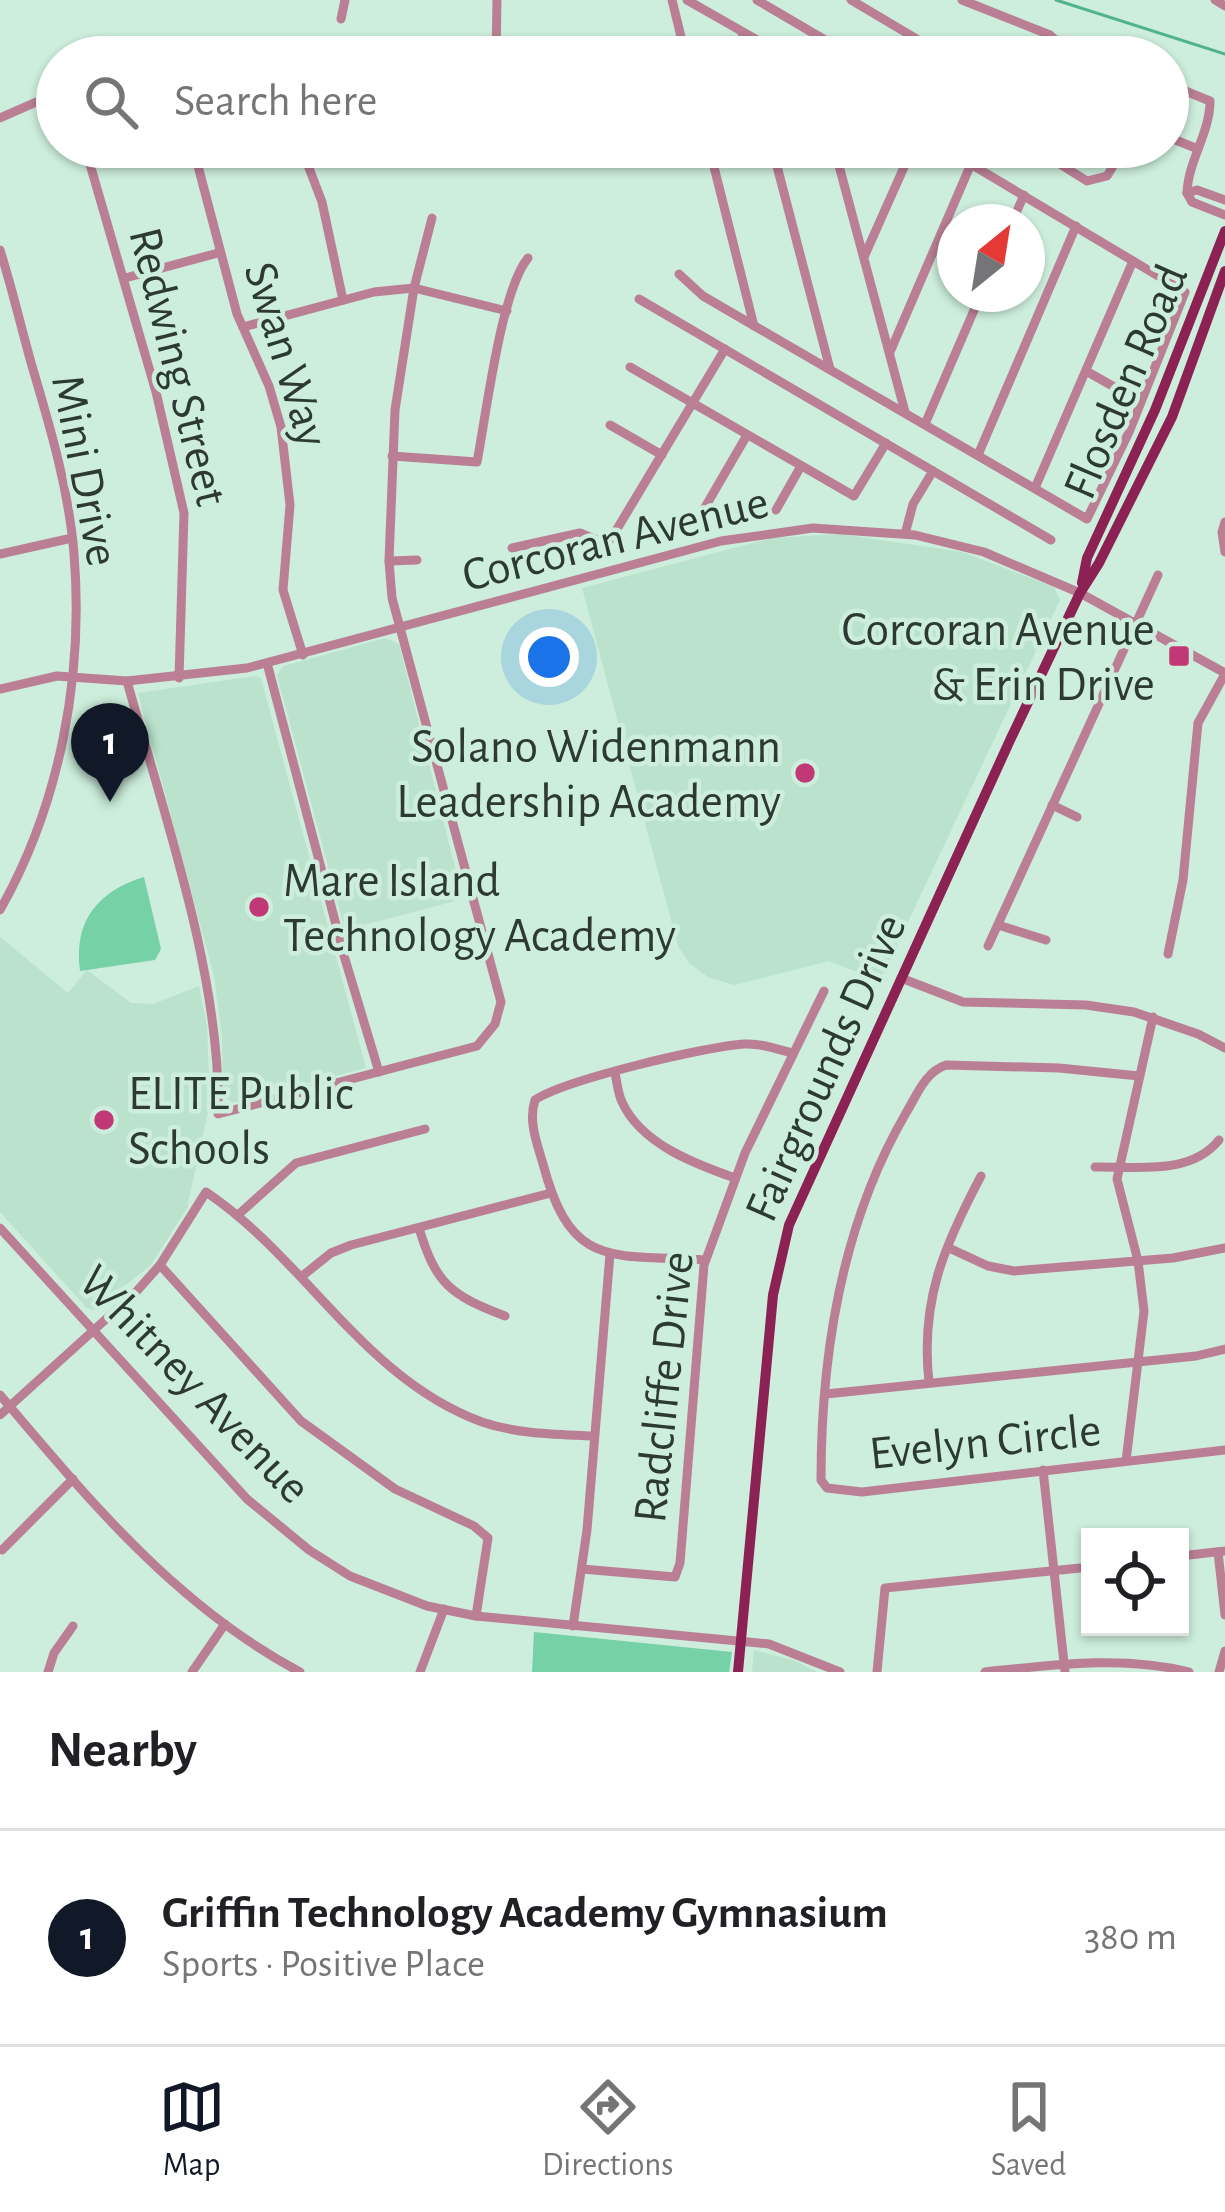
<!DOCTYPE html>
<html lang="en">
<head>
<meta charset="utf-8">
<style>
	:root { --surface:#fff; --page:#f2f2f2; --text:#202124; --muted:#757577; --line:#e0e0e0; --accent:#111827 }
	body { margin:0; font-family:"Alegreya Sans",sans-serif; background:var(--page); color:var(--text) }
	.controls { position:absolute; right:36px; bottom:36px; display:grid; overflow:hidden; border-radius:0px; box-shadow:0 3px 9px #0004 }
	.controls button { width:108px; height:108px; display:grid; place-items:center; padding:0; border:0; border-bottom:3px solid var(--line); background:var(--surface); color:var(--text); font:60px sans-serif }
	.compass { position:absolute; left:937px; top:204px; width:108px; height:108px; border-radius:50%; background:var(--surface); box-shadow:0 3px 9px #0004; rotate:30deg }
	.you { position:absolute; left:549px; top:657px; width:42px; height:42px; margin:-30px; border:9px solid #fff; border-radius:50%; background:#1a73e8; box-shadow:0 0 0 18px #1a73e833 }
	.badge { display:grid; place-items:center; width:78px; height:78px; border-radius:50%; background:var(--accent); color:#fff; font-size:39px; font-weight:700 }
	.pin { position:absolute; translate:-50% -99px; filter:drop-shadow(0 3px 6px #0008) }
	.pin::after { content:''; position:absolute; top:63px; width:42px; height:36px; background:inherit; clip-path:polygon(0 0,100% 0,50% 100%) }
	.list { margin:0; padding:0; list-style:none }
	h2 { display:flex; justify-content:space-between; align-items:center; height:156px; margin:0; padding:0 48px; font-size:51px }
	h2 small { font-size:39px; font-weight:400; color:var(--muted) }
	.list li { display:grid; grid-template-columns:78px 1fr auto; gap:36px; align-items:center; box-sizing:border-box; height:216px; padding:0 48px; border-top:3px solid var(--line) }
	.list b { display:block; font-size:45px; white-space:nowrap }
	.list p { margin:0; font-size:39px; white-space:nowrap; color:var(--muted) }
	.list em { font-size:39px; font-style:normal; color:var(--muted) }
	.icon { flex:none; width:66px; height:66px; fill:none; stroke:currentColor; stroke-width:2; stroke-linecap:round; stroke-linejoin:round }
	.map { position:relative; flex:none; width:1225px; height:1672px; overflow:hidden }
	.search { position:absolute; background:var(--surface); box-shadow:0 3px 9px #0004; left:36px; right:36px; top:36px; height:132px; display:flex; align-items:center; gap:30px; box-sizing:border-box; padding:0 42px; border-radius:66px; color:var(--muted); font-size:45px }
	.sheet { height:372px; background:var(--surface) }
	nav { display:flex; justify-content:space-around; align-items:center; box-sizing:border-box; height:168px; border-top:3px solid var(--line); background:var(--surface); font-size:33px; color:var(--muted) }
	nav a { display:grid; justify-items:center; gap:6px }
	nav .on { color:var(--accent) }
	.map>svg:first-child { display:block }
	.built { fill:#bae2cd }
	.green { fill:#76d1a6 }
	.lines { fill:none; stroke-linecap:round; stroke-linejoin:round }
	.stream { stroke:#51b488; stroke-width:3 }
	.minor { stroke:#bb7f95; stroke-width:9 }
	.major { stroke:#8c2154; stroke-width:10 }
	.poi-dot { fill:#c03876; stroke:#cdeedc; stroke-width:4.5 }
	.labels { text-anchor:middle; stroke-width:9; stroke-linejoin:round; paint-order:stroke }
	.street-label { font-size:48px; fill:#2d3a33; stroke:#cdeedc }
	.poi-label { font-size:48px; fill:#2d3a33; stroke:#cdeedc; text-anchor:end }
</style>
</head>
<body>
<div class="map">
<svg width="1225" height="1672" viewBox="0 0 1225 1672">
	<rect width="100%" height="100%" fill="#cdeedc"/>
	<g class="built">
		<polygon points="840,534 962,552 1054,587 1060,600 880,981 829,961 734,985 708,977 690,964 678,946 582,588 772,538"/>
		<polygon points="385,638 399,644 463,899 345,930 277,675 284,666"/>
		<polygon points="255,676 261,678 366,1068 232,1103 223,1096 222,1037 214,976 138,693"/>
		<polygon points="0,937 68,993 87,970 131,1003 153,1004 199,986 207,1026 210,1102 187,1208 151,1265 94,1310 87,1308 0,1212"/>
		<polygon points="754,1650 793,1660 817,1672 752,1672"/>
	</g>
	<g class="green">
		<path d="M144,877L161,949L155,960L80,971C73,921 98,891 144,877Z"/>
		<polygon points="534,1632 732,1652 729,1672 532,1672"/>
	</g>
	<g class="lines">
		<polyline class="stream" points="1056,0 1225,54"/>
		<g class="minor">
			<polyline points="672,0 686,57"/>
			<polyline points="687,0 787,57"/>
			<polyline points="757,0 854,57"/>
			<polyline points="851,0 947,57"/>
			<polyline points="962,0 1050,35 1065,49 1084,57"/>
			<polyline points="1215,0 1225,6"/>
			<polyline points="341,19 345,0"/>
			<polyline points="742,33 748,57"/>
			<polyline points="124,57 149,43 157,57"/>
			<polyline points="496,57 497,0"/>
			<path d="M1168,84L1210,101C1210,133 1188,161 1187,193"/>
			<polyline points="0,118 57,93"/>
			<polyline points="1168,137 1198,149"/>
			<polyline points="85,147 156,392 184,513 179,678"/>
			<polyline points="193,147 237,314 269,386 281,427 290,505 283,590 303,655"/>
			<polyline points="301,147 322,202 343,300"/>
			<polyline points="709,147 754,326"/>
			<polyline points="772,147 830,369"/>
			<polyline points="834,147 905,412"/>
			<polyline points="1014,147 1055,161 1087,181 1107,176 1125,147"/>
			<polyline points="1187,193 1192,202 1225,215"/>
			<polyline points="1187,193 1197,190 1225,200"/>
			<polyline points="1012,222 1024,195"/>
			<path d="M0,250C12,288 21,327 32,366C50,427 69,490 74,554C84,676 60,804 0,910"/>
			<polyline points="864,257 913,147"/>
			<polyline points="679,274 703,296 1087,519 1129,432 1185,292 942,147"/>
			<polyline points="125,278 218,253"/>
			<polyline points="639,299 1051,540"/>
			<polyline points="243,327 374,292 414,288 507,311"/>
			<polyline points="890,352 971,164"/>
			<polyline points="630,367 854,496 886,443"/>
			<polyline points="1086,371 1139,401"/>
			<polyline points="925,424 981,294"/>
			<polyline points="610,425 662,455"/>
			<polyline points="978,455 1076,226"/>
			<path d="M392,456L477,462C486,416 501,290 528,258"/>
			<polyline points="1035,488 1133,261"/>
			<polyline points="776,510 801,466"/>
			<polyline points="693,528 747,435"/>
			<polyline points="905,534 913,504 933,471"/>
			<polyline points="512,548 580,533 604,543 611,539 725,349"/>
			<polyline points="1225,552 1222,532 1225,522"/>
			<polyline points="0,554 72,538"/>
			<polyline points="389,561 417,560"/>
			<polyline points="267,663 345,959 379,1072"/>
			<path d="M127,681C163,812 222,979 218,1114L477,1046L495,1024L501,1002L392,598L389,561L395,410L414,288L432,218"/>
			<polyline points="0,689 57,676 127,681 247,668 721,541 813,528 915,535 984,552 1080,593 1225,673"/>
			<polyline points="1052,805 1077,817"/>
			<polyline points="998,925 1046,940"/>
			<polyline points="988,946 1158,575"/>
			<polyline points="1168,954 1183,880 1198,723 1225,674"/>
			<polyline points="901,978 963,1002 1086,1005 1134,1012 1198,1034 1225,1048"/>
			<path d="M615,1073C617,1082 618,1094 622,1102C641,1144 695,1164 735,1178"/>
			<path d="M1139,1076L1059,1068L946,1065C925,1072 917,1095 906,1113C842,1223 821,1353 821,1480L827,1488L862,1492L1225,1450"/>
			<path d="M1095,1167C1136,1166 1190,1176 1219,1140"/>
			<polyline points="239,1214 296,1163 425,1129"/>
			<polyline points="0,1228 247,1499 309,1550 350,1576 427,1606 476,1616 769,1644 840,1672"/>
			<path d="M419,1228C436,1285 451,1295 505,1316"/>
			<polyline points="949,1248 988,1266 1014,1271 1173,1258 1225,1248"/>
			<path d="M705,1260C611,1254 571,1270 543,1164C537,1143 528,1121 535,1100C564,1080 707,1046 745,1044C761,1043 776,1049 792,1053"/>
			<polyline points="160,1265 301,1421 395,1489 474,1526 488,1538 476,1616"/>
			<polyline points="301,1277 331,1253 351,1245 551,1193"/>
			<path d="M929,1382C920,1301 944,1246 981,1176"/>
			<polyline points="826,1394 1196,1356 1225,1349"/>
			<path d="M0,1395C89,1500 176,1606 300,1672"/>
			<path d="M0,1415L136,1292L160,1265L206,1192C306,1259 364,1379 482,1422C517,1434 555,1434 592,1436"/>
			<polyline points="1126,1461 1144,1311 1138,1261 1117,1179 1153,1017"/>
			<polyline points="1043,1470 1065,1672"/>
			<polyline points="2,1550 73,1479"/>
			<polyline points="1218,1552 1225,1615"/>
			<polyline points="1180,1556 1225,1551"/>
			<polyline points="582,1569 675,1577 680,1563 704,1265 745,1153 824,991"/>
			<polyline points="573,1626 587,1530 610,1254"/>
			<polyline points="48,1672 54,1653 73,1626"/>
			<polyline points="192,1672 225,1624"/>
			<polyline points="420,1672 444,1609"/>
			<polyline points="877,1672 885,1588 1090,1567"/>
			<path d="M985,1672C1052,1665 1123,1655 1189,1672"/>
			<polyline points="1219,1672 1225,1651"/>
		</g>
		<g class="major">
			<polyline points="1082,583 1087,558 1155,410 1225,231"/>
			<polyline points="738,1672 773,1295 789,1225 1011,738 1080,593 1099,563 1172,417 1225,271"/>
		</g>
	</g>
	<g class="poi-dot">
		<rect x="1167" y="644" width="24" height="24" rx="6"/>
		<circle cx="805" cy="773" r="12"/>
		<circle cx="259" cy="907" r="12"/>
		<circle cx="104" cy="1120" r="12"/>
	</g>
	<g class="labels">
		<g class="street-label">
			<text transform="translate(288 354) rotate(73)" y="17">Swan Way</text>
			<text transform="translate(180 366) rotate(76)" y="17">Redwing Street</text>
			<text transform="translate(1124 381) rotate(-67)" y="17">Flosden Road</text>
			<text transform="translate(87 470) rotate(79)" y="17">Mini Drive</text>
			<text transform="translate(615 537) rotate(-14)" y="17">Corcoran Avenue</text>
			<text transform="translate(824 1067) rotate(-66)" y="17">Fairgrounds Drive</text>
			<text transform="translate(196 1383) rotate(46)" y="17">Whitney Avenue</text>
			<text transform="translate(662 1387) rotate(-84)" y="17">Radcliffe Drive</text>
			<text transform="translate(985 1440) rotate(-6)" y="17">Evelyn Circle</text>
		</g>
		<g class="poi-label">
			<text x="1155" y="645">Corcoran Avenue<tspan x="1155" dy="55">&amp; Erin Drive</tspan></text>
			<text x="781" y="762">Solano Widenmann<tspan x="781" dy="55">Leadership Academy</tspan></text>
			<text x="283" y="896" text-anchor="start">Mare Island<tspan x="283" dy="55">Technology Academy</tspan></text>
			<text x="128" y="1109" text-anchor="start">ELITE Public<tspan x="128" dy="55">Schools</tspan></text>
		</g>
	</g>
</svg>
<div class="controls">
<button><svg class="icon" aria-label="locate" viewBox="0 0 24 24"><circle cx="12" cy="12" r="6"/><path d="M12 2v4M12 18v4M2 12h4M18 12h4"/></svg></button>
</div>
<svg class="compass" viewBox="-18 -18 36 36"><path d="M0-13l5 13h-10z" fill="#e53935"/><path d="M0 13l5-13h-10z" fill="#757577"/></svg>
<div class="you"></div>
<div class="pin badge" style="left:110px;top:802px">1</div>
<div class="search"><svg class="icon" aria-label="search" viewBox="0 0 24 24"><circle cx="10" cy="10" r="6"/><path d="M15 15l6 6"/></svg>Search here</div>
</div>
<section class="sheet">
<h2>Nearby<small></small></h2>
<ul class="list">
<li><span class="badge">1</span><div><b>Griffin Technology Academy Gymnasium</b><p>Sports · Positive Place</p></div><em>380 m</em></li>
</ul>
</section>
<nav>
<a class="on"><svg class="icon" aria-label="map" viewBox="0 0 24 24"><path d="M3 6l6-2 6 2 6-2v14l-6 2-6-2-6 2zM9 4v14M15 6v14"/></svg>Map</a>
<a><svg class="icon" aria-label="directions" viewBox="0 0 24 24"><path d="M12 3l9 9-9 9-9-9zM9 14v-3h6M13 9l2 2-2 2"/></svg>Directions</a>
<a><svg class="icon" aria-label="saved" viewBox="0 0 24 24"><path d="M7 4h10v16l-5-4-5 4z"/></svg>Saved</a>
</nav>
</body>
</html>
